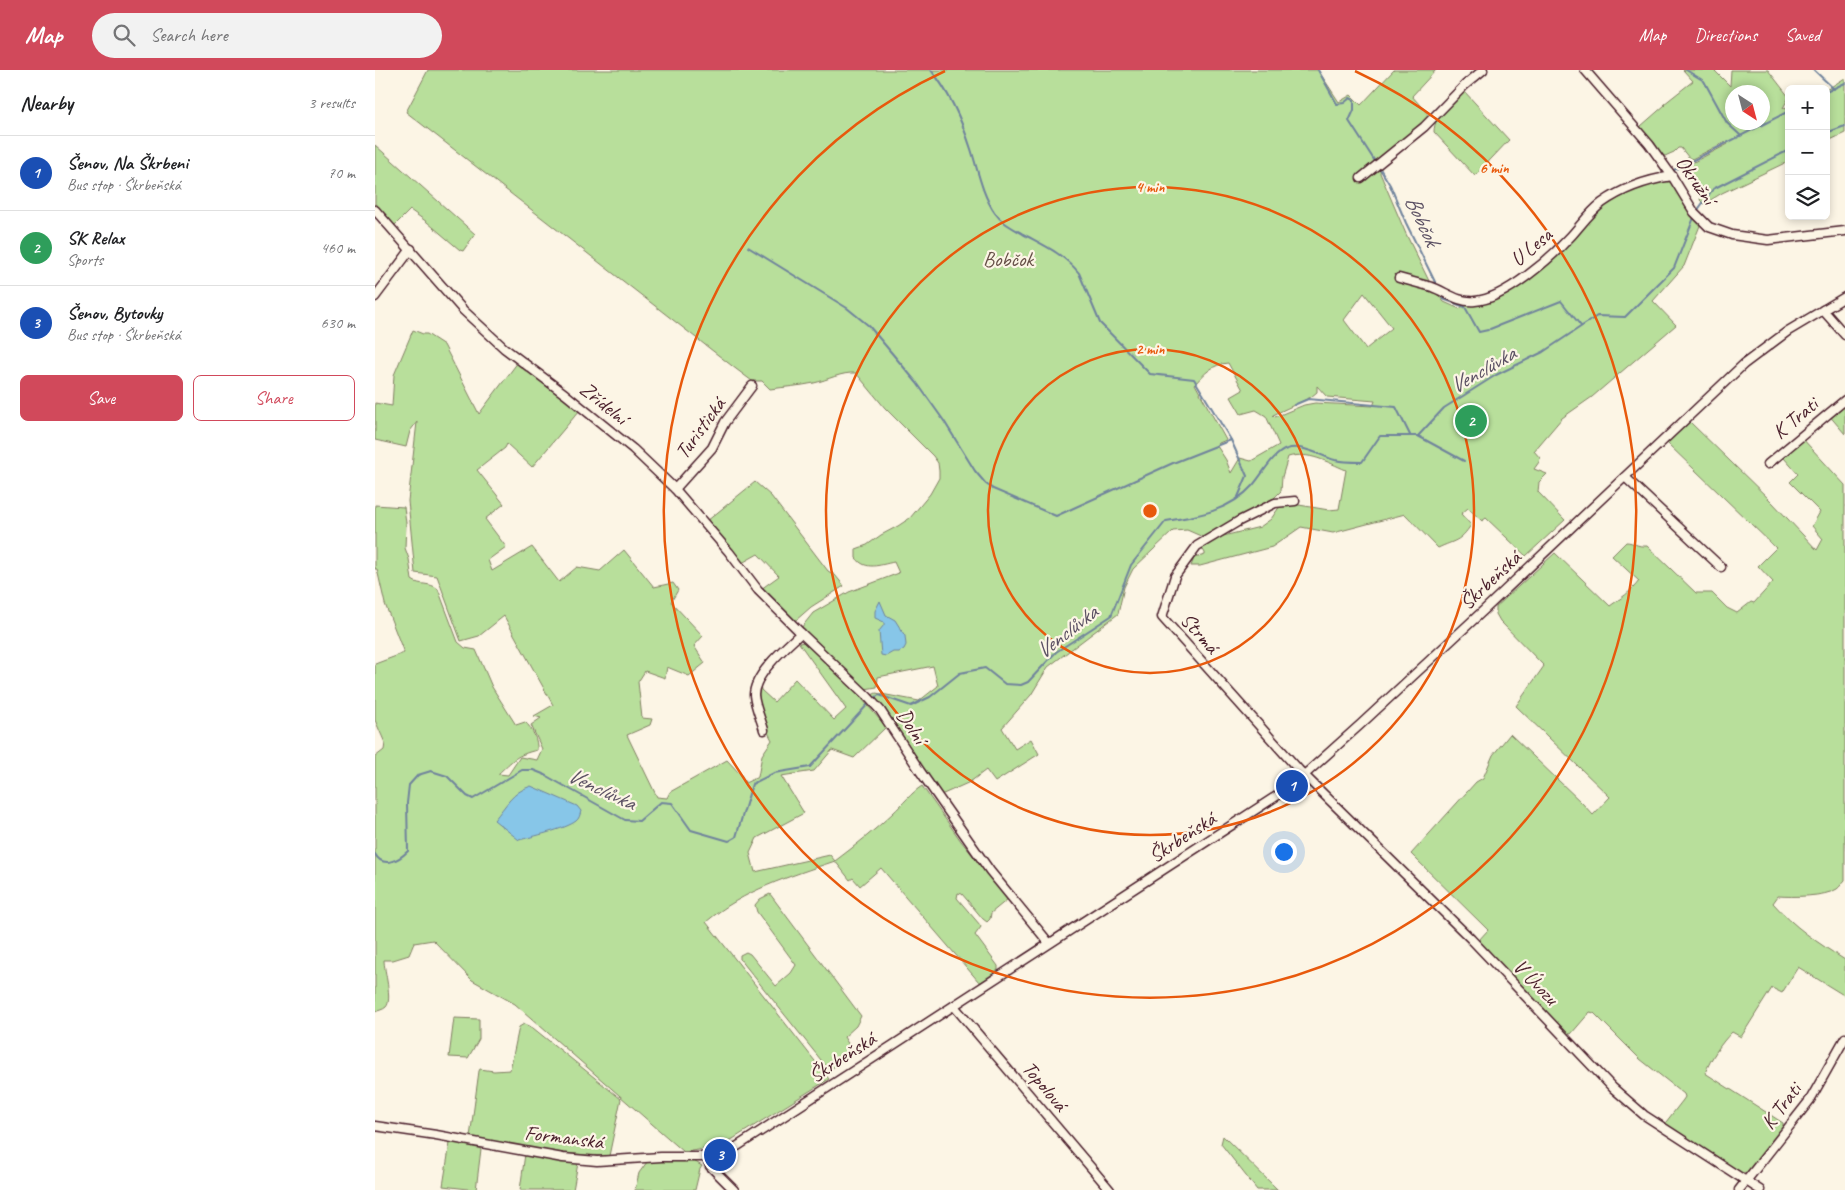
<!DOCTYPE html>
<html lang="en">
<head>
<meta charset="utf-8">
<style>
	:root { --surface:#fff; --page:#f2f2f2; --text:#202124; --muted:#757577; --line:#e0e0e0; --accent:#d1495b }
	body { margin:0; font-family:Caveat,sans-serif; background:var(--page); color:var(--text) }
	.controls { position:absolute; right:15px; top:15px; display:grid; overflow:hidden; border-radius:8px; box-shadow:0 2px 8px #0003 }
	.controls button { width:45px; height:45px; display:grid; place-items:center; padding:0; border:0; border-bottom:1px solid var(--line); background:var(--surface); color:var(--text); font:25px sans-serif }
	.compass { position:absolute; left:1350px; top:15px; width:45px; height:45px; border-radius:50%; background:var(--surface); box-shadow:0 2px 8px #0003; rotate:144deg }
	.you { position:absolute; left:908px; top:781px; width:18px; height:18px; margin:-12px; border:4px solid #fff; border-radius:50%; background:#1a73e8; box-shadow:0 0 0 8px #1a73e833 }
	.badge { display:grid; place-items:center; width:32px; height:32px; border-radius:50%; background:var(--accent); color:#fff; font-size:16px; font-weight:700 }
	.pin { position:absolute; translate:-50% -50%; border:2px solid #fff; box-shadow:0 1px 5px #0006 }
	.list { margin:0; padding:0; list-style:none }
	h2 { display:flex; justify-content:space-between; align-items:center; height:65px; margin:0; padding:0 20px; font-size:21px }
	h2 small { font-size:16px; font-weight:400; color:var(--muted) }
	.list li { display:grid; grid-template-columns:32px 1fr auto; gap:15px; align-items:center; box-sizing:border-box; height:75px; padding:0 20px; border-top:1px solid var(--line) }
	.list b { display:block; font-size:19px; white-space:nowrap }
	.list p { margin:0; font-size:16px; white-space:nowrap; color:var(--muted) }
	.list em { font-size:16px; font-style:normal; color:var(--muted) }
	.actions { display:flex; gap:10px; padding:15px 20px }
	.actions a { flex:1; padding:11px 0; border:1px solid var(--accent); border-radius:8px; text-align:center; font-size:18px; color:var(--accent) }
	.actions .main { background:var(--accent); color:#fff }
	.icon { flex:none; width:28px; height:28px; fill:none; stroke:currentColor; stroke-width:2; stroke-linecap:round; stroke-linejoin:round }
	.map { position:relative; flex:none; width:1470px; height:1120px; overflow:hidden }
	header { display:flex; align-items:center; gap:30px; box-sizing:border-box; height:70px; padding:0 25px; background:var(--accent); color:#fff }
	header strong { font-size:24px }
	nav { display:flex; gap:28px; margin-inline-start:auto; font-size:18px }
	.search { width:350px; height:45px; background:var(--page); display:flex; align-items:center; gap:12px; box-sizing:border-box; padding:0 18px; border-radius:28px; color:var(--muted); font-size:19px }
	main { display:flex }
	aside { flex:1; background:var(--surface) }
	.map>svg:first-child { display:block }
	.green { fill:#b8df9b; stroke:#817f63; fill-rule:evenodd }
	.water { fill:#87c6e8; stroke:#6f839c }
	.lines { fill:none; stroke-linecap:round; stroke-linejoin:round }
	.stream { stroke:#6f839c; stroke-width:2 }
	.minor-casing { stroke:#4a1f2b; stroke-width:11 }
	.minor { stroke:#fcf5e5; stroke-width:8 }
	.ring { fill:none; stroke:#e8590c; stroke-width:2.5 }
	.labels { text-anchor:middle; stroke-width:4.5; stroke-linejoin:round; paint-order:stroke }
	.street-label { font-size:21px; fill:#4a1f2b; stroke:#fcf5e5 }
	.park-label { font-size:21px; fill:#664f47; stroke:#fcf5e5 }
	.water-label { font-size:22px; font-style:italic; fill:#5c5164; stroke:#fcf5e5 }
	.centre { fill:#e8590c; stroke:#fcf5e5; stroke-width:2.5 }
	.ring-label { font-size:15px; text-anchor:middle; font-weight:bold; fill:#e8590c; stroke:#fcf5e5; stroke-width:4.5; stroke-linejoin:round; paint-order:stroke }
</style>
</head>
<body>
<header>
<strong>Map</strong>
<div class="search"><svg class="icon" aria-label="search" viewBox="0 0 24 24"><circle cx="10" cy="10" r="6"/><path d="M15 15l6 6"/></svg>Search here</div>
<nav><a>Map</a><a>Directions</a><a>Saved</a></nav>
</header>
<main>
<aside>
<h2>Nearby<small>3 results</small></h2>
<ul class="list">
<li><span class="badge" style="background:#1a4fb4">1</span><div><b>Šenov, Na Škrbeni</b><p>Bus stop · Škrbeňská</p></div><em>70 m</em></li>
<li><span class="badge" style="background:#2e9e5b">2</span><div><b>SK Relax</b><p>Sports</p></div><em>460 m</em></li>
<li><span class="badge" style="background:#1a4fb4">3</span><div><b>Šenov, Bytovky</b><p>Bus stop · Škrbeňská</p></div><em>630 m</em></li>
</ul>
<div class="actions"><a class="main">Save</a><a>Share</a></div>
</aside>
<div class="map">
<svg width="1470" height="1120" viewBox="0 0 1470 1120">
	<rect width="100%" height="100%" fill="#fcf5e5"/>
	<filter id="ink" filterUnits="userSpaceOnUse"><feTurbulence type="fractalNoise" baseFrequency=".02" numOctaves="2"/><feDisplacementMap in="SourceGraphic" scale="10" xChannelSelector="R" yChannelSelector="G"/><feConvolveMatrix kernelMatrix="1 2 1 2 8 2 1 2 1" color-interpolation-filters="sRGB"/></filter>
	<g filter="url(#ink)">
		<g class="green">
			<path d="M53,0H943L964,32L976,25L986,35L1019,0H1061L1037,26L1056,48L1008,87L1005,103L1031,164L1055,213L1028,207L1021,212L1061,222L1069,232L1085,239L1088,235H1106L1125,226L1198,168L1231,135L1265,117L1280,111L1298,112L1326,153L1309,196L1278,231L1301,255L1217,327L1187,348L1159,381L1165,388L1164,392L1159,399L1172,404L1164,412L1163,422L1190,450L1151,486L1111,448L1107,451L1093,438L1086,444L1096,455C1085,472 1080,470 1063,478L1030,444L958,463L926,457L897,477L825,496H816L819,488L830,485V483L825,475L836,469L885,457L896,449L905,436L918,434L954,440L964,439L971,400C952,392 934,381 913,387L907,407L906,421L894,433L828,467L812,460L798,461L758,499L749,517L743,544L673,597L656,625L627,658L640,679L656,669L664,684L620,712L611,700L595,712L566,725L510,638L501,632L495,626L501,623L544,631L563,616L558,596L503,607L502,617L490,619L474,605L488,630L511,657L479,688L457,680L439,701L406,706L429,743L382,768L375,783L380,802L455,785L460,791C480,776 500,760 518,743C528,734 536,723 547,716L586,771L633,829L616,843L615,849L612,852L608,849L587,824L583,823L582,828L605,855L606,857L600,865L623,896V900L606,912H604L506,798L485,816L478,808L475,810L460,791C413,807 369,820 331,852L454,1009L345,1077L309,1082L140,934L97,910L58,870L39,873L34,885L18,890H9C9,900 18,930 11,937C8,940 4,940 0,942V687L9,680L10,673L0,650V594L29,583L10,534L2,499H0V435L29,437L31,453L30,478L34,489L37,510C45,516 55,512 63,519L83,572L90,578L101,580L117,617L141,655L150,652C157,658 163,670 162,680C141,685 138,690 123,704L133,705L145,687L162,690L167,679L156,655L166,648L159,646L178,635L129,546L104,566L86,571L62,506L40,503L33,431L42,352L35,361L31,377L0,370V333L17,336L19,305L38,260L48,264H52L69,275L104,344L143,292L205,340L157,397L132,374L130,378L102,400L129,434L110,449L131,477L113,490L117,501L157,477L184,512L202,497L225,501L249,480L279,517L298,513L303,520L296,532L328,566L319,576L330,593L314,606L292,597L290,608L270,601L263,612L267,648L277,649L275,655L252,665L282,727L292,728L295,722L352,690L367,706L370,713L383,707L387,685L397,670C388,654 381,632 385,614L386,620L399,632L420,609L459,650L471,639L424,573L435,571L426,558L438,543L474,522L524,503L519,492C504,495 491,501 481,488V479L492,475L506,465L523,456L535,448L555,424L564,408V401L563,393L558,386L510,338L481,303C466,302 453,310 439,313C425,316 410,317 395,319L387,311H377L361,299L31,42ZM989,223L1017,258L991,279L969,250ZM853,293L868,320L856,327L866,344L881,340L891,346L904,375L876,391L865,388L856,403L851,390L842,376L844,373L851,370L820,314C830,303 838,294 853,293ZM942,316L952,327L1000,331L998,336L940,333L929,335L900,347L898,345L936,327L942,322Z"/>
			<path d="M1308,0H1339L1355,16L1356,0H1393L1414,27L1408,38L1414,37V91L1347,123L1329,134L1325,130L1329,118C1319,117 1314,111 1309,102L1313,95L1353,74L1350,72L1317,89L1314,88L1306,78H1303L1299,82L1290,86L1286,84L1279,72L1276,71L1265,58L1266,56L1290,35L1289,34L1318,11ZM1358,22H1388V52H1358Z"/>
			<polygon points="1470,8 1470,63 1451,72 1451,20"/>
			<path d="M1089,21L1134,70L1100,106L1059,62C1059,44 1077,32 1089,21Z"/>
			<polygon points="0,75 100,164 88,181 85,180 52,152 35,140 20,155 17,154 0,138"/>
			<polygon points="1470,331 1470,364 1453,344"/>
			<path d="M1315,352L1397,432L1442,480L1448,469L1437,456L1445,442L1415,412L1423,404L1409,388L1408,382L1426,367L1470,415V810C1467,813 1465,817 1462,819C1450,827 1417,827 1403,826L1398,833C1419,857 1443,873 1470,890V926L1423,897L1407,923L1397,918L1366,967L1357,962C1346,973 1336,988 1330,1003L1408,1053V1057L1377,1098L1372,1102L1366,1103L1292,1057L1291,1052L1308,1030L1310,1027L1309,1024L1265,989L1219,943L1215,942L1196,964L1192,963L1103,871L1113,860L1036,784L1101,712L1108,708L1118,685L1135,664L1207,733L1218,745L1235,727L1141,636L1169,596L1125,551L1121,544V537L1180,483L1235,536C1246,528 1256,522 1264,511L1237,486L1251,472C1259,472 1261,477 1272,476L1321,523H1337L1352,538L1362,543L1376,532L1379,533L1398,512L1383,496L1401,478L1292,373Z"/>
			<polygon points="380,412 396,426 453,501 460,505 469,516 436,537 420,551 414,550 386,519 404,506 383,484 367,493 332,451"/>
			<polygon points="395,824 486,946 481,956 469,967 477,980 476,984 456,999 454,1000 365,889 365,885 371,882 375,884 401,916 416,903 421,895 382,842 380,835 385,829"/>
			<polygon points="79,948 104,949 104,969 93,988 74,987"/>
			<path d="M149,954L158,958L246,1029L234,1086C187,1085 141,1076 95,1067L104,1001L105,999L119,1001L135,1000L144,957Z"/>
			<polygon points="848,1066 903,1120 882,1120 846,1074"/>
			<polygon points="79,1072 106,1079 101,1120 68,1116 75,1073"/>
			<polygon points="150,1084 202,1092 203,1093 198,1120 145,1120"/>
			<polygon points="291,1090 317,1090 327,1096 325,1099 320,1120 260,1120 264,1103 272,1092"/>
		</g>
		<g class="water">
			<polygon points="505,531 511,545 520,550 530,566 531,575 529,579 524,582 518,582 511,586 506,585 504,561 509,555 509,552 500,548 500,541"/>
			<path d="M156,716L202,736L206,741C205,745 204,749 201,751C191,759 156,767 144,770L119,750C131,736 137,722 156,716Z"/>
		</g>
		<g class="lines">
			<g class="stream">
				<path d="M556,0C575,23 587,51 596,79C603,101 607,124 620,143C627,153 638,158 648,164C668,175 689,184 704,203L725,253L775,304L819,309L856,370L872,406L863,427"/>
				<polyline points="943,0 962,34 969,33 975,28 979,30 979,40 974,51 1001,93"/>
				<polyline points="1311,0 1329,11 1352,53 1365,65"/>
				<polyline points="1439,0 1459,19"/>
				<polyline points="1451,22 1470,13"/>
				<polyline points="1451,63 1470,56"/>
				<polyline points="1004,97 1015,115 1031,153 1062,216"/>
				<polyline points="1299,100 1414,41"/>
				<polyline points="1322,141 1338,119 1414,80"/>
				<polyline points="373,177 472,238 494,256 542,313 569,351 600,401 611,414 618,419 681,446 798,393 856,370"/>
				<polyline points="1066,225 1068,229 1090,237 1104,262 1113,260"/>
				<polyline points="1115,259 1186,231 1206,256"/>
				<polyline points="919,335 933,329 1021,337 1035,365"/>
				<polyline points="1043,366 1089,391"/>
				<path d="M498,629L504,625L536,636L555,627L585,603L610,598L630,614L646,615L653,612L681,582L736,546L756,495L791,451C823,446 855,441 878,415C887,405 898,383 912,379C927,374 946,386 960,390C968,392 978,392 987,392L1005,366H1043L1069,338L1121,305L1168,282L1222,246L1250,247L1299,198L1320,145"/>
				<path d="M0,784C8,799 24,790 33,781L32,733L34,715L43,705L56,701L72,706L92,726L98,729L147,700H158L168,704L250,750L264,751L286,732L297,733L316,760L354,771L361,767L377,714L399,703L435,697L495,632"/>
			</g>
			<g class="minor-casing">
				<g id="minor">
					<polyline points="1210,0 1274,74 1297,106 1319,142 1334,157 1357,165 1393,170 1470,161"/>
					<polyline points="986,108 1049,57 1090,15 1108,0"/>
					<polyline points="0,140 88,240 129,278 190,324 258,379 300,419 354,482 383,520 426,563"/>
					<path d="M1024,208C1035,211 1046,214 1057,217C1071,222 1084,233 1100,231C1130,229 1176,188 1196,166C1206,155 1215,142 1227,133C1248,118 1272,110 1297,106"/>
					<polyline points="0,227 36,179"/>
					<polyline points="1448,240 1470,265"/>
					<polyline points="1393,394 1470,330"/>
					<polyline points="1250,407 1346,497"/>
					<polyline points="300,419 337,378 350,352 377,316"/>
					<polyline points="920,431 900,433 864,451 822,476 800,506 787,547 924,700 1096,869 1238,1018 1269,1045 1385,1120"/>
					<path d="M389,660C386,649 380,637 379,625C379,604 411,577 426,563L493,627L505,640L545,701L615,801L674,873"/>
					<polyline points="579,936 735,1120"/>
					<polyline points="0,1056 61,1065 188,1088 222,1091 286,1087 332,1087 345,1085 355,1081 917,716 986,654 1109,540 1369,294 1413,261 1470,227"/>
					<polyline points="332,1087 335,1096 359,1120"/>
					<polyline points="1364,1120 1435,1030 1470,968"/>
				</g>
			</g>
			<use href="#minor" class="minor"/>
		</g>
	</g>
	<g class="ring">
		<circle cx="775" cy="441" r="162"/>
		<circle cx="775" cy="441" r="324"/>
		<path d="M980 1A486 486 0 1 1 570 1"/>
	</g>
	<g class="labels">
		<g class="street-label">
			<text transform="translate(1321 110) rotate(55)" y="7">Okružní</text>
			<text transform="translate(1156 177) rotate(-40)" y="7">U Lesa</text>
			<text transform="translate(229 333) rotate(39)" y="7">Zřídelní</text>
			<text transform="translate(1420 348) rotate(-40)" y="7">K Trati</text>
			<text transform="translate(325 358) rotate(-54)" y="7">Turistická</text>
			<text transform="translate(1115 510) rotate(-43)" y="7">Škrbeňská</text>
			<text transform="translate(825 563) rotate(49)" y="7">Strmá</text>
			<text transform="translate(537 656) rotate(57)" y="7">Dolní</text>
			<text transform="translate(807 767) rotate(-33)" y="7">Škrbeňská</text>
			<text transform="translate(1161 912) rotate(46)" y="7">V Úvozu</text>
			<text transform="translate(467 987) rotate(-33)" y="7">Škrbeňská</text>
			<text transform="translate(670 1016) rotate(50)" y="7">Topolová</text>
			<text transform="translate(1406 1036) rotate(-53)" y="7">K Trati</text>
			<text transform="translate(189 1067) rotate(7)" y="7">Formanská</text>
		</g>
		<g class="park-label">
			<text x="633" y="196">Bobčok</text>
		</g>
		<g class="water-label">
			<text transform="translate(1048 150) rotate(65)" y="8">Bobčok</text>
			<text transform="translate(1107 299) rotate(-30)" y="8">Venclůvka</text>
			<text transform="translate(691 561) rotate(-38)" y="8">Venclůvka</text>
			<text transform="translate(227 718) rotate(25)" y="8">Venclůvka</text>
		</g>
	</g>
	<circle cx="775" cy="441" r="8" class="centre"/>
	<g class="ring-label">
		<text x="1119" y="103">6 min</text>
		<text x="775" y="122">4 min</text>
		<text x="775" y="284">2 min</text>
	</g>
</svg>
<div class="controls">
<button>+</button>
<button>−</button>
<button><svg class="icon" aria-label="layers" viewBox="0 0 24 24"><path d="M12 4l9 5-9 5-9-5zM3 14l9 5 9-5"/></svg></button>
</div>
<svg class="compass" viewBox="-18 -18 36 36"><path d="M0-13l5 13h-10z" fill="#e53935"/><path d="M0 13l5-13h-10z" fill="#757577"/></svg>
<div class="you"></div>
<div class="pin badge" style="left:917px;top:716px;background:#1a4fb4">1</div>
<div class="pin badge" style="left:1096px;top:351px;background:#2e9e5b">2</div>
<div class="pin badge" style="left:345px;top:1085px;background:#1a4fb4">3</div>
</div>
</main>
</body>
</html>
